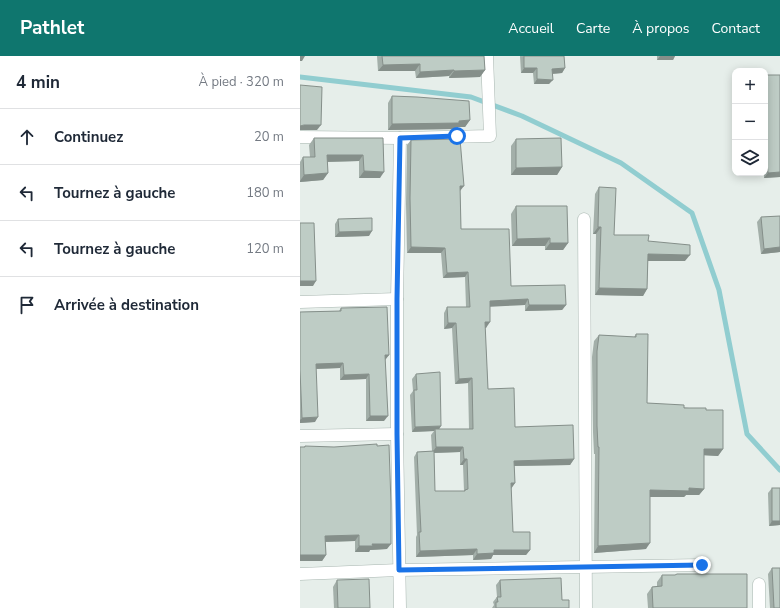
<!DOCTYPE html>
<html lang="fr">
<head>
<meta charset="utf-8">
<style>
	:root { --surface:#fff; --page:#f2f2f3; --text:#1f2937; --muted:#747a83; --line:#e0e1e3; --accent:#0f766e }
	body { margin:0; font-family:"Nunito Sans",sans-serif; background:var(--page); color:var(--text) }
	.controls { position:absolute; right:12px; top:12px; display:grid; overflow:hidden; border-radius:8px; box-shadow:0 2px 10px #0003 }
	.controls button { width:36px; height:36px; display:grid; place-items:center; padding:0; border:0; border-bottom:1px solid var(--line); background:var(--surface); color:var(--text); font:20px sans-serif }
	.stop { position:absolute; width:12px; height:12px; margin:-9px; border:3px solid #1a73e8; border-radius:50%; background:#fff }
	.stop.end { background:#1a73e8; border-color:#fff; box-shadow:0 1px 4px #0008 }
	.list { margin:0; padding:0; list-style:none }
	h2 { display:flex; justify-content:space-between; align-items:center; height:52px; margin:0; padding:0 16px; font-size:17px }
	h2 small { font-size:13px; font-weight:400; color:var(--muted) }
	.list li { display:grid; grid-template-columns:26px 1fr auto; gap:12px; align-items:center; box-sizing:border-box; height:56px; padding:0 16px; border-top:1px solid var(--line) }
	.list b { display:block; font-size:15px; white-space:nowrap }
	.list em { font-size:13px; font-style:normal; color:var(--muted) }
	.icon { flex:none; width:22px; height:22px; fill:none; stroke:currentColor; stroke-width:2; stroke-linecap:round; stroke-linejoin:round }
	.map { position:relative; flex:none; width:480px; height:552px; overflow:hidden }
	header { display:flex; align-items:center; gap:24px; box-sizing:border-box; height:56px; padding:0 20px; background:var(--accent); color:#fff }
	header strong { font-size:19px }
	nav { display:flex; gap:22px; margin-inline-start:auto; font-size:14px }
	main { display:flex }
	aside { flex:1; background:var(--surface) }
	.map>svg:first-child { display:block }
	.lines { fill:none; stroke-linecap:round; stroke-linejoin:round }
	.stream { stroke:#91cdd0; stroke-width:5 }
	.minor-casing { stroke:#a8b6b0; stroke-width:13 }
	.minor { stroke:#fff; stroke-width:12 }
	.wall { fill:#a3afa9; fill-rule:evenodd }
	.shaded-wall { fill:#858f8a }
	.building { fill:#beccc5; stroke:#858f8a }
	.route { stroke:#1a73e8; stroke-width:5 }
</style>
</head>
<body>
<header>
<strong>Pathlet</strong>
<nav><a>Accueil</a><a>Carte</a><a>À propos</a><a>Contact</a></nav>
</header>
<main>
<aside>
<h2>4 min<small>À pied · 320 m</small></h2>
<ul class="list">
<li><svg class="icon" aria-label="ahead" viewBox="0 0 24 24"><path d="M12 20V5M6 11l6-6 6 6"/></svg><div><b>Continuez</b></div><em>20 m</em></li>
<li><svg class="icon" aria-label="left" viewBox="0 0 24 24"><path d="M17 20v-9H6M10 6l-5 5 5 5"/></svg><div><b>Tournez à gauche</b></div><em>180 m</em></li>
<li><svg class="icon" aria-label="left" viewBox="0 0 24 24"><path d="M17 20v-9H6M10 6l-5 5 5 5"/></svg><div><b>Tournez à gauche</b></div><em>120 m</em></li>
<li><svg class="icon" aria-label="arrive" viewBox="0 0 24 24"><path d="M6 21V4h12l-3 4 3 4H6"/></svg><div><b>Arrivée à destination</b></div></li>
</ul>
</aside>
<div class="map">
<svg width="480" height="552" viewBox="0 0 480 552">
	<rect width="100%" height="100%" fill="#e6eeea"/>
	<g class="lines">
		<polyline class="stream" points="0,21 171,41 222,60 321,107 392,157 419,234 447,378 480,414"/>
		<g class="minor-casing">
			<g id="minor">
				<polyline points="0,81 100,82 190,80 187,0"/>
				<polyline points="284,163 286,552"/>
				<polyline points="0,246 97,243"/>
				<polyline points="0,380 97,378"/>
				<polyline points="0,518 99,514 402,509"/>
				<polyline points="459,528 459,552"/>
				<polyline points="100,552 97,378 97,243 100,82"/>
			</g>
		</g>
		<use href="#minor" class="minor"/>
	</g>
	<g class="wall">
		<polygon points="77,0 184,0 185,14 180,21 149,22 149,20 116,22 115,15 78,15"/>
		<polygon points="220,0 264,0 265,12 262,17 253,18 249,28 234,28 233,17 221,17"/>
		<polygon points="357,0 375,0 373,4 357,4"/>
		<polygon points="465,19 480,121 464,122 464,117 465,117"/>
		<polygon points="92,40 170,64 165,71 156,71 155,73 88,74 88,47"/>
		<polygon points="14,82 83,82 80,122 59,122 59,105 27,106 28,117 23,124 0,126 0,106 3,101 10,101 9,89"/>
		<polygon points="216,83 262,111 257,119 211,119 211,90"/>
		<path d="M111,84L160,134L161,173L211,230L266,249L262,254L225,255V249L190,250L186,272H185L188,333L215,371L274,403L270,409L214,410L215,427L211,432L213,476L230,494L226,499H193L191,503L173,504V499L116,501V481L117,479L114,401L117,396L132,395L131,379L134,375L112,376L110,339L113,335L112,323L116,318L139,373H169L168,327L155,328L152,272L144,273V257L147,251H166L165,221L143,222L141,197H107L106,148L107,89ZM160,396V409H163L164,435H135L134,397Z"/>
		<polygon points="299,131 314,179 348,185 385,205 348,205 347,233 343,240 295,239 296,178 293,178 295,138"/>
		<polygon points="216,150 268,187 263,194 245,194 245,190 212,190 211,158"/>
		<polygon points="480,160 480,196 461,198 457,166 461,161"/>
		<polygon points="38,163 69,180 35,181 35,168"/>
		<polygon points="41,252 89,299 85,304 84,365 66,365 66,323 40,324 40,312 16,313 15,366 0,367 0,256 39,255"/>
		<polygon points="336,278 347,347 406,354 423,393 418,400 404,399 404,433 399,439 386,439 384,441 350,441 346,493 294,497 295,398 294,398 293,376 292,301 294,285 299,279 334,281"/>
		<polygon points="5,390 87,493 70,494 69,496 55,496 55,485 25,486 26,499 22,505 4,391"/>
		<polygon points="472,432 480,469 469,470 468,437"/>
		<polygon points="472,512 480,552 470,552 468,518"/>
		<polygon points="362,519 447,552 348,552 347,538 352,531 357,530 357,526"/>
		<polygon points="37,524 70,552 34,552 33,531"/>
		<polygon points="200,524 262,544 269,552 192,552 194,549 193,546 197,541 196,529"/>
	</g>
	<g class="shaded-wall">
		<polygon points="0,0 5,0 2,5 0,5"/>
		<polygon points="360,0 375,0 373,4 357,4"/>
		<polygon points="120,8 115,15 78,15 83,9"/>
		<polygon points="224,12 237,12 233,17 221,17"/>
		<polygon points="265,12 262,17 249,18 252,13"/>
		<polygon points="154,14 149,20 116,22 120,16"/>
		<polygon points="185,14 180,21 149,22 154,15"/>
		<polygon points="237,23 253,24 249,28 234,28"/>
		<polygon points="170,64 165,71 156,71 155,73 88,74 92,68"/>
		<polygon points="4,69 21,69 17,74 0,74 0,70"/>
		<polygon points="27,99 63,99 59,105 22,106"/>
		<polygon points="262,111 257,119 211,119 216,112"/>
		<polygon points="64,115 84,116 80,122 59,122"/>
		<polygon points="480,116 480,121 464,122 468,117"/>
		<polygon points="28,117 23,124 0,126 0,125 4,119"/>
		<polygon points="160,130 164,130 160,135"/>
		<polygon points="298,171 301,171 296,178 293,178"/>
		<polygon points="72,175 69,180 35,181 39,176"/>
		<polygon points="250,182 245,190 212,190 217,183"/>
		<polygon points="250,187 268,187 263,194 245,194"/>
		<polygon points="111,191 145,192 141,197 107,197"/>
		<polygon points="480,191 480,196 461,198 464,193"/>
		<polygon points="348,198 390,199 385,205 344,205"/>
		<polygon points="168,216 165,221 143,222 147,217"/>
		<polygon points="0,225 16,225 13,230 0,230"/>
		<polygon points="299,232 347,233 343,240 295,239"/>
		<polygon points="228,243 225,249 186,251 190,245"/>
		<polygon points="229,249 266,249 262,254 225,255"/>
		<polygon points="185,266 190,266 186,272 181,272"/>
		<polygon points="148,267 156,267 152,272 144,273"/>
		<polygon points="85,299 89,299 85,304"/>
		<polygon points="43,307 40,312 13,313 16,308"/>
		<polygon points="69,318 66,323 40,324 44,319"/>
		<polygon points="172,322 168,327 155,328 159,323"/>
		<polygon points="70,360 88,360 84,365 66,365"/>
		<polygon points="18,361 15,366 0,367 0,364 2,362"/>
		<polygon points="141,370 138,375 135,373 134,375 112,376 115,371"/>
		<polygon points="136,391 163,391 160,396 132,397"/>
		<polygon points="404,393 423,393 418,400 399,399"/>
		<polygon points="164,403 167,403 163,409 160,409"/>
		<polygon points="274,403 270,409 210,410 214,405"/>
		<polygon points="211,427 215,427 211,433"/>
		<polygon points="389,432 404,433 399,439 386,439 384,441 345,441 350,434"/>
		<polygon points="472,465 480,465 480,469 469,470"/>
		<polygon points="59,479 55,485 21,486 25,480"/>
		<polygon points="350,487 346,493 294,497 298,490"/>
		<polygon points="72,488 91,488 87,493 70,494 69,496 55,496 59,490"/>
		<polygon points="177,493 173,499 116,501 120,495"/>
		<polygon points="194,494 230,494 226,499 193,499 191,503 173,504 177,498"/>
		<polygon points="0,499 26,499 22,505 0,505"/>
	</g>
	<g class="building">
		<polygon points="82,0 184,0 185,14 154,15 154,14 120,16 120,8 83,9"/>
		<polygon points="224,0 264,0 265,12 252,13 253,24 237,23 237,12 224,12"/>
		<polygon points="465,19 480,19 480,116 468,117 466,91 465,91"/>
		<polygon points="0,29 22,31 21,69 4,69 0,70"/>
		<polygon points="92,40 117,41 169,45 170,64 159,65 159,67 92,68"/>
		<polygon points="14,82 83,82 84,116 64,115 63,99 27,99 28,117 4,119 3,101 15,101"/>
		<polygon points="261,82 262,111 216,112 216,83"/>
		<polygon points="160,83 164,130 160,130 161,173 209,173 211,230 265,229 266,249 229,249 228,243 190,245 190,266 185,266 188,333 214,332 215,371 273,369 274,403 214,405 215,427 211,427 213,476 230,476 230,494 194,494 194,497 177,498 177,493 120,495 119,476 121,476 117,396 134,395 135,435 165,435 165,434 168,433 167,403 164,403 163,391 136,391 135,373 173,373 172,322 159,323 156,267 148,267 147,251 170,251 168,216 147,217 145,192 111,191 110,142 111,84"/>
		<polygon points="299,131 316,132 314,179 349,179 348,185 390,189 390,199 348,198 347,233 299,232 301,171 298,171"/>
		<polygon points="216,150 267,150 268,187 250,187 250,182 217,183"/>
		<polygon points="480,160 480,191 464,193 461,161"/>
		<polygon points="72,162 72,175 39,176 38,163"/>
		<polygon points="0,167 14,167 16,225 0,225"/>
		<polygon points="87,251 89,299 85,299 88,360 70,360 69,318 44,319 43,307 16,308 18,361 2,362 0,314 0,256 41,255 41,252"/>
		<polygon points="336,278 348,278 347,347 384,349 384,352 406,352 406,354 423,354 423,393 404,393 404,433 389,432 389,435 350,434 350,487 298,490 299,391 298,391 297,370 297,295 299,279 336,281"/>
		<polygon points="140,316 141,370 115,371 114,334 117,334 116,318"/>
		<polygon points="77,388 77,390 89,389 91,448 91,488 72,488 73,490 59,490 59,479 25,480 26,499 0,499 0,391 5,391 5,390 34,391"/>
		<rect x="472" y="432" width="8" height="33"/>
		<polygon points="472,512 480,512 480,552 474,552"/>
		<polygon points="377,518 447,518 447,552 353,552 352,531 362,530 362,519 375,519"/>
		<polygon points="261,522 262,544 269,544 269,552 196,552 196,546 198,546 197,541 201,541 200,524"/>
		<polygon points="69,523 70,552 38,552 37,524"/>
	</g>
	<g class="lines">
		<polyline class="route" points="157,80 100,82 97,243 97,378 99,514 402,509"/>
	</g>
</svg>
<div class="controls">
<button>+</button>
<button>−</button>
<button><svg class="icon" aria-label="layers" viewBox="0 0 24 24"><path d="M12 4l9 5-9 5-9-5zM3 14l9 5 9-5"/></svg></button>
</div>
<div class="stop" style="left:157px;top:80px"></div>
<div class="stop end" style="left:402px;top:509px"></div>
</div>
</main>
</body>
</html>
